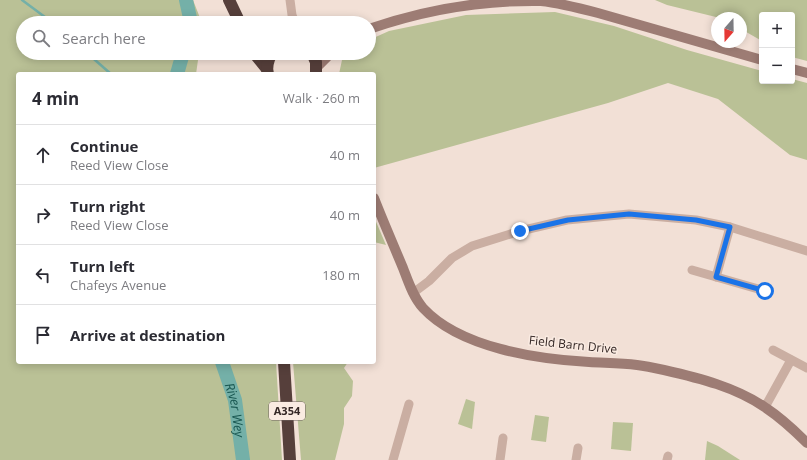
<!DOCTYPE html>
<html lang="en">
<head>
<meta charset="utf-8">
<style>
	:root { --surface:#fff; --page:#f2f2f3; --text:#2b2b33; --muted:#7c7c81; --line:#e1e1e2 }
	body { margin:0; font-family:"Open Sans",sans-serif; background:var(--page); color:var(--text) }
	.controls { position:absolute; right:12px; top:12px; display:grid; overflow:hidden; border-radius:4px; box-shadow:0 2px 10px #0003 }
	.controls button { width:36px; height:36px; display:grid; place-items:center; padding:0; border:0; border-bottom:1px solid var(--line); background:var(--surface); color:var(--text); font:20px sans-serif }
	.compass { position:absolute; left:711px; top:12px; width:36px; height:36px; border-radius:50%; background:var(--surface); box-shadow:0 2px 10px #0003; rotate:200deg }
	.stop { position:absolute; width:12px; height:12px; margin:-9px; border:3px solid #1a73e8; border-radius:50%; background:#fff }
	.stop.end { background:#1a73e8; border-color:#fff; box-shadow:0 1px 4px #0008 }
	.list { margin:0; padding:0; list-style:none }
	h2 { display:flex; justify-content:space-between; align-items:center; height:52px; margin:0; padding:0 16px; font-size:17px }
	h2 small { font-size:13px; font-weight:400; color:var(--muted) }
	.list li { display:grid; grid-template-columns:26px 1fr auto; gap:12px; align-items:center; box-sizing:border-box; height:60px; padding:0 16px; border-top:1px solid var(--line) }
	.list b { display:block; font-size:15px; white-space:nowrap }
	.list p { margin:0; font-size:13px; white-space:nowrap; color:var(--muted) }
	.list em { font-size:13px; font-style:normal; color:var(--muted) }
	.icon { flex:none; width:22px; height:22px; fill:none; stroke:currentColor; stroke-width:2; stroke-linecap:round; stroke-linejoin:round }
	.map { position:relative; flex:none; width:807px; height:460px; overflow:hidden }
	.search { position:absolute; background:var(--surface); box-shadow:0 2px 10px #0003; left:16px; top:16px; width:360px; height:44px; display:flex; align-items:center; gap:10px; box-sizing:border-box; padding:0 14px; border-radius:22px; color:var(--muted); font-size:15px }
	.panel { position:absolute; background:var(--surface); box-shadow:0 2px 10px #0003; left:16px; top:72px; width:360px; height:292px; border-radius:4px }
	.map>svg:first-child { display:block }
	.green { fill:#bac196 }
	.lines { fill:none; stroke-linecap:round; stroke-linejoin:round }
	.stream { stroke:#74b0a8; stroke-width:2.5 }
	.river { stroke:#74b0a8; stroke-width:14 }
	.street { stroke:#caaea2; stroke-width:9 }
	.secondary { stroke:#9d7c74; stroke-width:10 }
	.highway { stroke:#563f3b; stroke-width:12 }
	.route { stroke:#1a73e8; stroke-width:5 }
	.labels { text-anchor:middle; stroke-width:3; stroke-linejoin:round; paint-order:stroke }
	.shield { fill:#faebe2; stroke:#6f625e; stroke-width:1 }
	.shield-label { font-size:11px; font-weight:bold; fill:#342725 }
	.street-label { font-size:12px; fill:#342725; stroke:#faebe2 }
	.water-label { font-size:13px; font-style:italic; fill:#195751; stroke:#faebe2 }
</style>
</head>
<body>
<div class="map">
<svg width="807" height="460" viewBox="0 0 807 460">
	<rect width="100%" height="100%" fill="#f2e0d6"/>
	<g class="green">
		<polygon points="0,0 193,0 202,23 23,23 23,53 199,53 196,74 18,74 18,362 276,362 282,460 0,460"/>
		<polygon points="655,0 807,0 807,61 792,57 792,15 762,15 762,41 741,29 741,18 720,18 667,5"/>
		<polygon points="555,12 614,26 687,50 762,71 762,81 792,81 792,79 807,83 807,160 790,155 718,99 668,83 608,103 374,168 374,74 339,74 342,60 348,53 369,53 369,40 389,31 466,15"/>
		<polygon points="374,217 386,245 374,242"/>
		<polygon points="293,362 348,362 344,368 353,381 352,396 344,408 344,424 335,460 301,460"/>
		<polygon points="466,399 475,402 472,429 458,424"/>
		<polygon points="535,415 549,417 546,442 531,440"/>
		<polygon points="613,422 633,423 631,451 611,449"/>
		<polygon points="707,441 718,446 740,460 705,460"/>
	</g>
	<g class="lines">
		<g class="stream">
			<polyline points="22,0 53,23"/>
			<polyline points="87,53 111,74"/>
		</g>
		<g class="river">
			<polyline points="186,0 190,18 189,23"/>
			<polyline points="177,74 183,53"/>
			<path id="s1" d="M222,362L235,400L243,460"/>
		</g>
		<g class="street">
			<polyline points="290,0 292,15 295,23"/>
			<polyline points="692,270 765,291"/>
			<polyline points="716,277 730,227"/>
			<polyline points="413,293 429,281 452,258 472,246 520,231 567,220 629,214 696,220 730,227 807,251"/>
			<polyline points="773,350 807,368"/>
			<polyline points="765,407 791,360"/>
			<polyline points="393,460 409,404"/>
			<polyline points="500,460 503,438"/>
			<polyline points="576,460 578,448"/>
			<polyline points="667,460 668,456"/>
		</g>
		<g class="secondary">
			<path d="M369,29C424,10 482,0 541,1C560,3 579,8 598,13L762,60"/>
			<polyline points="317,67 331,53"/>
			<polyline points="792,69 807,73"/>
			<path d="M374,198C383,221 393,244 403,268C408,281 413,297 423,308C460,348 537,359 589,362C605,363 621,363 637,365C646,366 655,368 664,370C699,378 736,387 766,408C781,418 794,430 807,443"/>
		</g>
		<g class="highway">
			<polyline points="229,0 240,23"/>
			<polyline points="254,53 267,69"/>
			<polyline points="312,53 316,62 316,74"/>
			<path d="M268,74C266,67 268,60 272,53"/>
			<polyline points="284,362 290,460"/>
		</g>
	</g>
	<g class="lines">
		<polyline class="route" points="520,231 568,220 629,214 696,220 730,227 716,277 765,291"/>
	</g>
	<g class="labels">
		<rect class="shield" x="269" y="402" width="36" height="18" rx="3"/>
		<g class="shield-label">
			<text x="287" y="415">A354</text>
		</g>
		<g class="street-label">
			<text transform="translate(573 345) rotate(6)" y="4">Field Barn Drive</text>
		</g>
		<g class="water-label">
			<text dy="5" stroke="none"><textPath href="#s1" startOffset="50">River Wey</textPath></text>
		</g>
	</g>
</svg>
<div class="controls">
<button>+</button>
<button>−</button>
</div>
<svg class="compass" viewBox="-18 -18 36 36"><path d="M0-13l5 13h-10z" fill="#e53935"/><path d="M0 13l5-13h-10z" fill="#7c7c81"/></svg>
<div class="stop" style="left:765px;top:291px"></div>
<div class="stop end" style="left:520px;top:231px"></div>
<div class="search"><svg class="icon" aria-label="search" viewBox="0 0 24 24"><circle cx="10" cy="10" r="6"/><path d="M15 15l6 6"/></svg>Search here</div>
<section class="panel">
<h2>4 min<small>Walk · 260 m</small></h2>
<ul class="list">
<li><svg class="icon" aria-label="ahead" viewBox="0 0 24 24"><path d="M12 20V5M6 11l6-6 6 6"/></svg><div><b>Continue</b><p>Reed View Close</p></div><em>40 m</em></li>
<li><svg class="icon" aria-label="right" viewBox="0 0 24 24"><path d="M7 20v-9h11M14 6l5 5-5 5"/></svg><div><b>Turn right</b><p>Reed View Close</p></div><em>40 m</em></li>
<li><svg class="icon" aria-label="left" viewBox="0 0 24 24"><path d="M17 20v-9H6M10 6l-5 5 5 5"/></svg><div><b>Turn left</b><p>Chafeys Avenue</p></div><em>180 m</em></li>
<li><svg class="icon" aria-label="arrive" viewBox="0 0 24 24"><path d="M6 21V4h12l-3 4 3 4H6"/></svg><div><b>Arrive at destination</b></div></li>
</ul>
</section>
</div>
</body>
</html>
